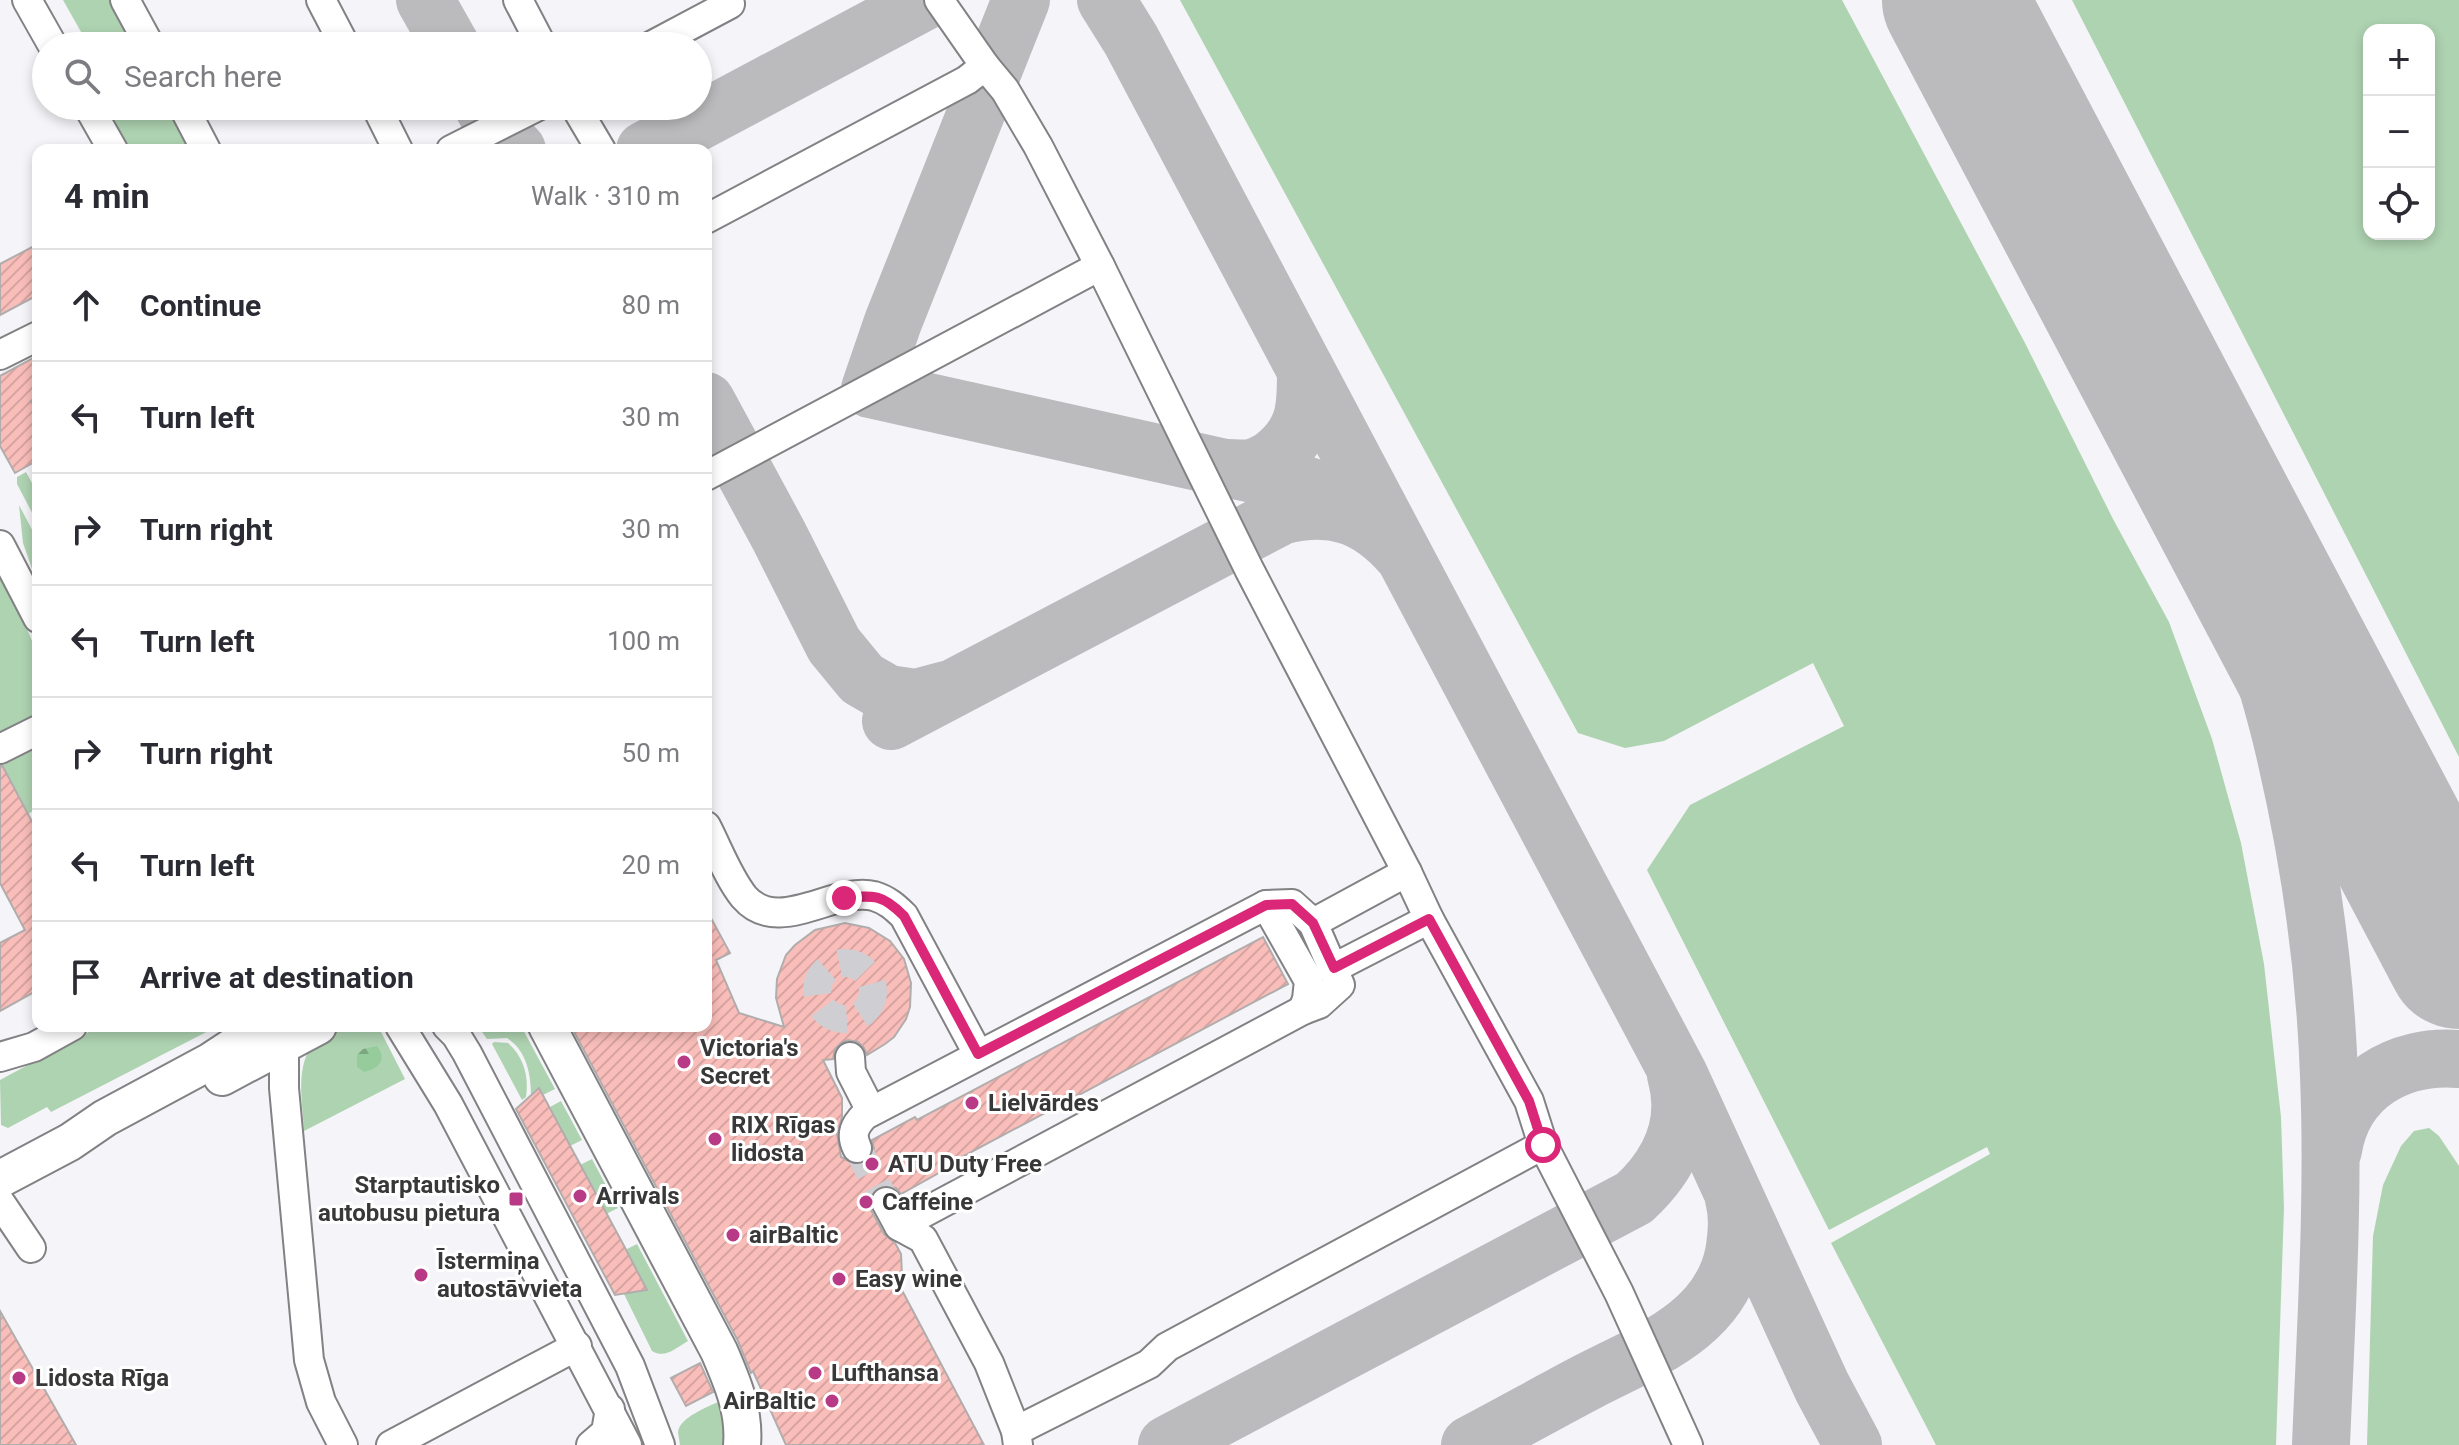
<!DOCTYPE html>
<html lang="en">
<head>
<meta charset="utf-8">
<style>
	:root { --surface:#fff; --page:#f2f2f3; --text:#2b2b33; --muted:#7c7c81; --line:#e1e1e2 }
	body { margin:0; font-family:Roboto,sans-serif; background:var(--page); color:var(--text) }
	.controls { position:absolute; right:24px; top:24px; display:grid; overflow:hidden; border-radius:16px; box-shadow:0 4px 12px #0003 }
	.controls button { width:72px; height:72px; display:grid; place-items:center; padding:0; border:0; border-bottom:2px solid var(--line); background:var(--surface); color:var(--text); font:40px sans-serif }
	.stop { position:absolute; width:24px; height:24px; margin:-18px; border:6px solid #db2777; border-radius:50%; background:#fff }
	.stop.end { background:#db2777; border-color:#fff; box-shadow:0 2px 8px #0008 }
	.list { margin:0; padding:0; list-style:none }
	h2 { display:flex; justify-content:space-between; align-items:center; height:104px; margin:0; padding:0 32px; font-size:34px }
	h2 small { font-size:26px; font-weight:400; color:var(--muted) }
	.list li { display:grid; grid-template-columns:52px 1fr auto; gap:24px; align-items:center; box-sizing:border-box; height:112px; padding:0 32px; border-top:2px solid var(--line) }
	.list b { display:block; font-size:30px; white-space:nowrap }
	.list em { font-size:26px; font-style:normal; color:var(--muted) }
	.icon { flex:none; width:44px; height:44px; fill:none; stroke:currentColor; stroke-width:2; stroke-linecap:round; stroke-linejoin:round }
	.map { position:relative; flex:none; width:2459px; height:1445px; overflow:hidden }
	.search { position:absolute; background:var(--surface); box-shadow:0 4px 12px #0003; left:32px; top:32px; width:680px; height:88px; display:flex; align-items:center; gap:20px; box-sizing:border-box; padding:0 28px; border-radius:44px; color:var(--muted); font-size:30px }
	.panel { position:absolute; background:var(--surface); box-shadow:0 4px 12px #0003; left:32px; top:144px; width:680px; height:888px; border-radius:16px }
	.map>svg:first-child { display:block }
	.green { fill:#aed3b1; fill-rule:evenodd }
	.forest { fill:url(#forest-firs) }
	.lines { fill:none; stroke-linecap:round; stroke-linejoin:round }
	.taxiway { stroke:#bbbabd; stroke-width:58 }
	.runway { stroke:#bbbabd; stroke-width:144 }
	.building { fill:url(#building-hatch); stroke:#b2adad; stroke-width:2 }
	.minor-tunnel { stroke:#cfced2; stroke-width:28; stroke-dasharray:28 14; stroke-linecap:butt }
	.minor-casing { stroke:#828184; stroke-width:32 }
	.major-casing { stroke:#828184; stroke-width:40 }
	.minor { stroke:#fff; stroke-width:28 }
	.major { stroke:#fff; stroke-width:36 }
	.route { stroke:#db2777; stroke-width:10 }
	.poi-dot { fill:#b83985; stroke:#fff; stroke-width:3 }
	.labels { text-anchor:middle; stroke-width:6; stroke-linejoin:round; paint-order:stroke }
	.poi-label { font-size:24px; font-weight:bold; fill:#383839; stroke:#fff; text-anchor:start }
</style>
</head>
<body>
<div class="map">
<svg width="2459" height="1445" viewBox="0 0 2459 1445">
	<defs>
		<pattern id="forest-firs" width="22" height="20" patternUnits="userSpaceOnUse" patternTransform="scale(2)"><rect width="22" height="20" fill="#96cc9c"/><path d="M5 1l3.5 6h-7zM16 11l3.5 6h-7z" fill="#7ba780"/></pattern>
		<pattern id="building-hatch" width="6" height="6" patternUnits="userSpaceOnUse" patternTransform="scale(2)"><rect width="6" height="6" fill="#fabeba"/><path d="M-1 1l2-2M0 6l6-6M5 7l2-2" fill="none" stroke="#d7a4a1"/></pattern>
	</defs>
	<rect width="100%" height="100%" fill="#f5f4f8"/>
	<g class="green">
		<polygon points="63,0 117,0 142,46 89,46"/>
		<polygon points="1180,0 1842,0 2025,343 2113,519 2169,622 2212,739 2241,843 2264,964 2281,1117 2284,1208 2276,1445 1936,1445 1831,1243 1990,1154 1987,1147 1829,1230 1647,870 1690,805 1844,726 1813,663 1664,741 1625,748 1578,733"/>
		<path d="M2072,0H2459V757ZM2369,30H2429V234H2369Z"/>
		<polygon points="98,106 174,106 198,150 122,150"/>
		<polygon points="26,472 38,494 38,524 17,484 17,477"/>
		<polygon points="19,505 38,541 38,586 23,543"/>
		<polygon points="0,575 17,605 38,655 38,719 0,737"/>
		<polygon points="38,745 38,808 28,814 2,764"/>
		<polygon points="100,1026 218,1026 51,1112 47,1107 8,1128 1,1125 0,1080"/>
		<path d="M336,1026H378L405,1079L304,1131C303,1103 294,1065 315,1042C321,1036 329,1031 336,1026Z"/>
		<path d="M478,1026H521L555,1089L543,1095L539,1088L531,1095C531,1073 526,1050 507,1038L487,1039Z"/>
		<path d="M494,1042L508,1043C524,1057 529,1077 526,1097L522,1100L492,1044Z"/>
		<polygon points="561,1101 582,1140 570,1146 550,1107"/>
		<polygon points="2429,1128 2439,1136 2459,1166 2459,1445 2367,1445 2373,1236 2383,1185 2401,1146 2414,1131"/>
		<polygon points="592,1159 618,1208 606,1214 580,1165"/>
		<path d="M637,1244L688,1341C676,1348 665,1359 652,1351L624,1294L625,1250Z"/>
		<path d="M720,1401L724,1409L727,1445H680C680,1444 678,1433 678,1432C680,1417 708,1407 720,1401Z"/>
	</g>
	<path class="forest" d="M377,1046C388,1060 378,1069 364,1072L357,1067V1055L363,1049Z"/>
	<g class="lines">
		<g class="taxiway">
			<polyline points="425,0 451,46"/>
			<polyline points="1021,0 893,322 870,389 1225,468"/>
			<polyline points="1106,0 1131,40 1679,1075 1822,1387 1853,1445"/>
			<polyline points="483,106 495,128 517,150"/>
			<polyline points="645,150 927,0"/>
			<path d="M1306,372C1306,405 1306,430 1279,453C1272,460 1260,466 1251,468C1243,469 1234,468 1225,468L1309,486"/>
			<path d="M2162,394C2206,508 2251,616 2281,736C2308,847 2325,962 2329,1076C2334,1199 2326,1322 2321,1445"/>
			<polyline points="706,401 779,536 834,645 862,679 888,694 916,698 946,690"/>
			<path d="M891,721L1281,516C1330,503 1367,514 1401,553"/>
			<path d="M2333,1150C2343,1086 2398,1054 2459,1059"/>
			<path d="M1167,1445L1634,1198C1670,1165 1690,1124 1676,1075"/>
			<path d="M1470,1445C1510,1424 1549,1402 1589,1381C1647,1351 1720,1325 1734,1253C1737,1235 1739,1217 1734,1199"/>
		</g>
		<polyline class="runway" points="1954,0 2459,957"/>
	</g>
	<g class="building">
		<polygon points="38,244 38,295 0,315 0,264"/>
		<polygon points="33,358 38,367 38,398 31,401 38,414 38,460 15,473 0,446 0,376"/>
		<polygon points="2,765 38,833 38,990 0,1011 0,943 25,930 0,883 0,766"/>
		<polygon points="706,909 730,953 716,960 739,1013 784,1027 776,998 777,979 786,955 795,945 815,930 845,923 869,928 890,941 904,959 911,983 910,1007 906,1019 894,1037 885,1044 867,1055 864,1048 858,1042 848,1040 841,1043 835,1049 833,1059 823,1060 842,1098 842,1117 837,1134 841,1157 856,1165 864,1163 871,1158 874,1149 872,1140 915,1117 917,1120 1263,937 1288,984 943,1167 944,1170 901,1194 896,1188 887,1185 879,1187 872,1192 869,1201 871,1210 884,1234 895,1243 901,1254 902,1275 896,1279 984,1445 786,1445 753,1371 751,1373 738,1341 571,1026 706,1026"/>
		<polygon points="539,1088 623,1244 647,1290 615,1295 516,1109"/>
		<polygon points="0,1311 76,1445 0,1445"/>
		<polygon points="700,1363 713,1392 686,1406 671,1378"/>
	</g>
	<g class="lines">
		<g class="minor-tunnel">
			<circle cx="845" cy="991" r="28"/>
			<polyline points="857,1148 886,1202"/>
		</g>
		<g class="minor-casing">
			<g id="minor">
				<polyline points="27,0 53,46"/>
				<polyline points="125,0 150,46"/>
				<polyline points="321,0 345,46"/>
				<polyline points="518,0 542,46"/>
				<polyline points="651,46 730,4 728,0"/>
				<polyline points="985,66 1005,90 1038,146 1100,266 1249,569 1407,872 1429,919 1529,1101 1543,1145 1619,1293 1688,1445"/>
				<polyline points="88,106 113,150"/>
				<polyline points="183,106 206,150"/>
				<polyline points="376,106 398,150"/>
				<polyline points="575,106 601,150"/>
				<polyline points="451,150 538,106"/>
				<polyline points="706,219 967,80 985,66 939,0"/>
				<polyline points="0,355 38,336"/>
				<polyline points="706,476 1100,266"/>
				<polyline points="0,545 38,618"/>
				<polyline points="0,749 38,730"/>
				<path d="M706,826C718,849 728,877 744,897C778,937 834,886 874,896C887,900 895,907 904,916L978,1054"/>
				<polyline points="1266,905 1309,981 1307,999 1303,1010"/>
				<polyline points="1313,923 1407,872"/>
				<polyline points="1334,968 1429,919"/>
				<polyline points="400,1026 448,1104 627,1445"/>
				<polyline points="447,1026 456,1035 467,1053 630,1366 660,1445"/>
				<polyline points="291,1030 284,1045 284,1088 309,1360 321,1402 343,1445"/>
				<polyline points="0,1057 34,1047 72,1026"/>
				<polyline points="850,1057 851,1072 871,1111"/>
				<path d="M857,1148C850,1134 855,1125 865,1115L1266,905L1292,904L1313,923L1340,985L1319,1004L1303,1010L899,1226"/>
				<polyline points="0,1202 31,1248"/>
				<polyline points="886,1202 899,1226 923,1239 989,1363 1016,1431 1018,1445"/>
				<polyline points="1016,1431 1149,1364 1167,1347 1543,1145"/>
				<polyline points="391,1445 577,1346"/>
				<polyline points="591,1445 606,1432 610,1409"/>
			</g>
		</g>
		<g class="major-casing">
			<g id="major">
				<path d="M547,1026L719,1351C732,1381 745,1411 742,1445"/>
				<polyline points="222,1077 318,1026"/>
				<polyline points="0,1179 70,1142 105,1118 211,1061 246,1038 260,1026"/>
			</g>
		</g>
		<use href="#minor" class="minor"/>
		<use href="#major" class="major"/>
	</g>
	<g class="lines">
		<path class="route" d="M844,898C874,895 882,894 904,916L978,1054L1266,905L1292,904L1313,923L1334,968L1429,919L1529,1101L1543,1145"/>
	</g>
	<g class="poi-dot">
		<circle cx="684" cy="1062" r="8"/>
		<circle cx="972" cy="1103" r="8"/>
		<circle cx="715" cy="1139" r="8"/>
		<circle cx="872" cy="1164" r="8"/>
		<circle cx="580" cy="1196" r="8"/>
		<rect x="508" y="1191" width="16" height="16" rx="4"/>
		<circle cx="866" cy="1202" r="8"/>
		<circle cx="733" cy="1235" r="8"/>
		<circle cx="421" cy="1275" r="8"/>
		<circle cx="839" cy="1279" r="8"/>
		<circle cx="815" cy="1373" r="8"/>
		<circle cx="19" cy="1378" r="8"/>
		<circle cx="832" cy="1401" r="8"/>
	</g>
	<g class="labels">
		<g class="poi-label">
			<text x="700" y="1056">Victoria's<tspan x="700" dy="28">Secret</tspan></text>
			<text x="988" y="1111">Lielvārdes</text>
			<text x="731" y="1133">RIX Rīgas<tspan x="731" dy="28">lidosta</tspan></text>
			<text x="888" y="1172">ATU Duty Free</text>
			<text x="500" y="1193" text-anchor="end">Starptautisko<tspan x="500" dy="28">autobusu pietura</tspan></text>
			<text x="596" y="1204">Arrivals</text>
			<text x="882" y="1210">Caffeine</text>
			<text x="749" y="1243">airBaltic</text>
			<text x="437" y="1269">Īstermiņa<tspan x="437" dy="28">autostāvvieta</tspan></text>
			<text x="855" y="1287">Easy wine</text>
			<text x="831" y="1381">Lufthansa</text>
			<text x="35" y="1386">Lidosta Rīga</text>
			<text x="816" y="1409" text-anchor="end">AirBaltic</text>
		</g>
	</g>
</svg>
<div class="controls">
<button>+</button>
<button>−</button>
<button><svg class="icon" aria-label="locate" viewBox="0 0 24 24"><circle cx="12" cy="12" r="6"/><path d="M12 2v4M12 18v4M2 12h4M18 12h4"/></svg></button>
</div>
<div class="stop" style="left:1543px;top:1145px"></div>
<div class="stop end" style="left:844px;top:898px"></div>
<div class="search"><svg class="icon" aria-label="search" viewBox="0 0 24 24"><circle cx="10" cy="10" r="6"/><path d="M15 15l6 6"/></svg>Search here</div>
<section class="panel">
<h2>4 min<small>Walk · 310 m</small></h2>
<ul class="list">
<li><svg class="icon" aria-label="ahead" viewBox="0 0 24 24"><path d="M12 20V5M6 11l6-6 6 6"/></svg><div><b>Continue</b></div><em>80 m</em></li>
<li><svg class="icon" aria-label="left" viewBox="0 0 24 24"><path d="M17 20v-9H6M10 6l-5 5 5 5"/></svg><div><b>Turn left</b></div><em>30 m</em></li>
<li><svg class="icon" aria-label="right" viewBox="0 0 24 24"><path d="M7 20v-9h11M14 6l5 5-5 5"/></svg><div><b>Turn right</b></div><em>30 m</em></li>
<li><svg class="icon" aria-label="left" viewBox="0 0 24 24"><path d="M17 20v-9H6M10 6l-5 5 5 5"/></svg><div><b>Turn left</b></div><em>100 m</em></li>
<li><svg class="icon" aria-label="right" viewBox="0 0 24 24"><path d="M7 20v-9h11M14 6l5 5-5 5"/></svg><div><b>Turn right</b></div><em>50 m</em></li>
<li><svg class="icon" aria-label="left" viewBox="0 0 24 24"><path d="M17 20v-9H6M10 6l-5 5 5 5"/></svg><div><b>Turn left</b></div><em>20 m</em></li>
<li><svg class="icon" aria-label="arrive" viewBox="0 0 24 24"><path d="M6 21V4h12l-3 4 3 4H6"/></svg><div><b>Arrive at destination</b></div></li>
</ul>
</section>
</div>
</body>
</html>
